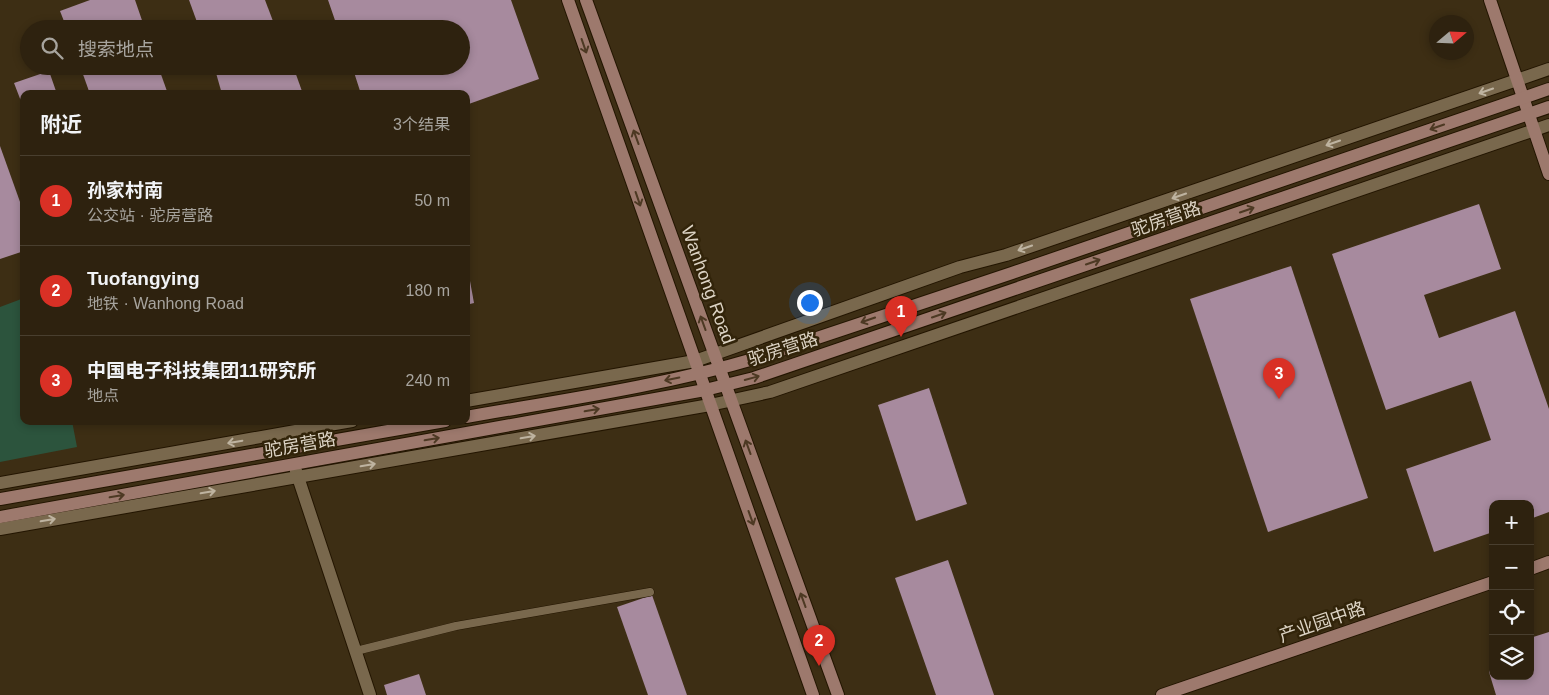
<!DOCTYPE html>
<html lang="zh">
<head>
<meta charset="utf-8">
<style>
	:root { --surface:#2e220f; --page:#362a18; --text:#f1f3f6; --muted:#a7a49e; --line:#493f2f; --accent:#d93025 }
	body { margin:0; font-family:Arial,"Noto Sans SC",sans-serif; background:var(--page); color:var(--text) }
	.controls { position:absolute; right:15px; bottom:15px; display:grid; overflow:hidden; border-radius:10px; box-shadow:0 2px 8px #0003 }
	.controls button { width:45px; height:45px; display:grid; place-items:center; padding:0; border:0; border-bottom:1px solid var(--line); background:var(--surface); color:var(--text); font:25px sans-serif }
	.compass { position:absolute; left:1429px; top:15px; width:45px; height:45px; border-radius:50%; background:var(--surface); box-shadow:0 2px 8px #0003; rotate:71deg }
	.you { position:absolute; left:809px; top:302px; width:18px; height:18px; margin:-12px; border:4px solid #fff; border-radius:50%; background:#1a73e8; box-shadow:0 0 0 8px #1a73e833 }
	.badge { display:grid; place-items:center; width:32px; height:32px; border-radius:50%; background:var(--accent); color:#fff; font-size:16px; font-weight:700 }
	.pin { position:absolute; translate:-50% -41px; filter:drop-shadow(0 1px 2px #0008) }
	.pin::after { content:''; position:absolute; top:26px; width:18px; height:15px; background:inherit; clip-path:polygon(0 0,100% 0,50% 100%) }
	.list { margin:0; padding:0; list-style:none }
	h2 { display:flex; justify-content:space-between; align-items:center; height:65px; margin:0; padding:0 20px; font-size:21px }
	h2 small { font-size:16px; font-weight:400; color:var(--muted) }
	.list li { display:grid; grid-template-columns:32px 1fr auto; gap:15px; align-items:center; box-sizing:border-box; height:90px; padding:0 20px; border-top:1px solid var(--line) }
	.list b { display:block; font-size:19px; white-space:nowrap }
	.list p { margin:0; font-size:16px; white-space:nowrap; color:var(--muted) }
	.list em { font-size:16px; font-style:normal; color:var(--muted) }
	.icon { flex:none; width:28px; height:28px; fill:none; stroke:currentColor; stroke-width:2; stroke-linecap:round; stroke-linejoin:round }
	.map { position:relative; flex:none; width:1549px; height:695px; overflow:hidden }
	.search { position:absolute; background:var(--surface); box-shadow:0 2px 8px #0003; left:20px; top:20px; width:450px; height:55px; display:flex; align-items:center; gap:12px; box-sizing:border-box; padding:0 18px; border-radius:28px; color:var(--muted); font-size:19px }
	.panel { position:absolute; background:var(--surface); box-shadow:0 2px 8px #0003; left:20px; top:90px; width:450px; height:335px; border-radius:10px }
	.map>svg:first-child { display:block }
	.green { fill:#2c543d }
	.building { fill:#a78a9e }
	.lines { fill:none; stroke-linecap:round; stroke-linejoin:round }
	.lane-casing { stroke:#231500; stroke-width:9 }
	.street-casing { stroke:#231500; stroke-width:14 }
	.secondary-casing { stroke:#231500; stroke-width:14 }
	.lane { stroke:#79684d; stroke-width:8 }
	.street { stroke:#79684d; stroke-width:12 }
	.secondary { stroke:#9d796d; stroke-width:12 }
	.oneway { stroke:#4d3923 }
	.oneway2 { stroke:#beb3a0 }
	.labels { text-anchor:middle; stroke-width:5; stroke-linejoin:round; paint-order:stroke }
	.street-label { font-size:18px; fill:#dcd3c4; stroke:#32240a }
</style>
</head>
<body>
<div class="map">
<svg width="1549" height="695" viewBox="0 0 1549 695">
	<rect width="100%" height="100%" fill="#3d2e14"/>
	<polygon class="green" points="24,298 24,421 72,421 77,447 0,462 0,307"/>
	<g class="building">
		<polygon points="90,0 135,0 145,29 67,29 60,11"/>
		<polygon points="189,0 265,0 276,29 205,29 197,22"/>
		<polygon points="328,0 511,0 539,79 466,105 466,94 361,94 352,66 461,66 461,29 338,29"/>
		<polygon points="80,66 158,66 168,94 90,94"/>
		<polygon points="214,66 293,66 303,94 222,94"/>
		<polygon points="49,71 57,94 24,94 24,109 14,83"/>
		<polygon points="0,146 24,213 24,251 0,259"/>
		<polygon points="1479,204 1501,269 1424,295 1439,338 1515,311 1549,409 1549,512 1530,519 1530,504 1493,504 1493,532 1434,552 1406,469 1491,440 1471,381 1386,410 1332,254"/>
		<polygon points="1291,266 1368,498 1268,532 1190,299"/>
		<polygon points="466,270 468,270 474,303 466,305"/>
		<polygon points="929,388 967,504 916,521 878,405"/>
		<polygon points="948,560 994,695 936,695 895,578"/>
		<polygon points="652,595 687,695 648,695 617,607"/>
		<polygon points="1549,632 1549,695 1496,695 1489,672 1493,655 1493,676 1530,676 1530,638"/>
		<polygon points="419,674 426,695 387,695 384,685"/>
	</g>
	<g class="lines">
		<g class="lane-casing">
			<polyline id="lane" points="356,651 456,626 650,592"/>
		</g>
		<g class="street-casing">
			<g id="street">
				<polyline points="466,401 695,361 960,267 1006,255 1549,69"/>
				<polyline points="296,471 370,695"/>
				<polyline points="0,483 352,421"/>
				<polyline points="0,529 710,405 770,392 1549,125"/>
			</g>
		</g>
		<g class="secondary-casing">
			<g id="secondary">
				<polyline points="568,0 813,695"/>
				<polyline points="586,0 838,695"/>
				<polyline points="1490,0 1549,174"/>
				<path d="M466,417C563,400 662,386 757,358L1012,273L1549,89"/>
				<polyline points="0,499 445,421"/>
				<polyline points="0,517 705,390 754,378 1549,107"/>
				<polyline points="1530,569 1549,562"/>
				<polyline points="1162,695 1493,582"/>
			</g>
		</g>
		<use href="#lane" class="lane"/>
		<use href="#street" class="street"/>
		<use href="#secondary" class="secondary"/>
	</g>
	<defs><path id="oneway-shaft" d="M-6 0H5M1.5-3L5.5 0L1.5 3" fill="none" stroke-width="1.6" stroke-linecap="round" stroke-linejoin="round" transform="scale(1.25)"/></defs>
	<g class="oneway">
		<use href="#oneway-shaft" transform="translate(584 46) rotate(71)"/>
		<use href="#oneway-shaft" transform="translate(1437 127) rotate(161)"/>
		<use href="#oneway-shaft" transform="translate(636 137) rotate(-110)"/>
		<use href="#oneway-shaft" transform="translate(638 199) rotate(71)"/>
		<use href="#oneway-shaft" transform="translate(1247 210) rotate(-19)"/>
		<use href="#oneway-shaft" transform="translate(1093 262) rotate(-19)"/>
		<use href="#oneway-shaft" transform="translate(939 315) rotate(-19)"/>
		<use href="#oneway-shaft" transform="translate(868 320) rotate(161)"/>
		<use href="#oneway-shaft" transform="translate(703 323) rotate(-110)"/>
		<use href="#oneway-shaft" transform="translate(752 378) rotate(-15)"/>
		<use href="#oneway-shaft" transform="translate(672 379) rotate(168)"/>
		<use href="#oneway-shaft" transform="translate(592 410) rotate(-10)"/>
		<use href="#oneway-shaft" transform="translate(432 439) rotate(-10)"/>
		<use href="#oneway-shaft" transform="translate(748 447) rotate(-110)"/>
		<use href="#oneway-shaft" transform="translate(117 496) rotate(-10)"/>
		<use href="#oneway-shaft" transform="translate(751 518) rotate(70)"/>
		<use href="#oneway-shaft" transform="translate(803 600) rotate(-110)"/>
	</g>
	<g class="oneway2">
		<use href="#oneway-shaft" transform="translate(1486 91) rotate(161)"/>
		<use href="#oneway-shaft" transform="translate(1333 143) rotate(161)"/>
		<use href="#oneway-shaft" transform="translate(1179 196) rotate(161)"/>
		<use href="#oneway-shaft" transform="translate(1025 248) rotate(161)"/>
		<use href="#oneway-shaft" transform="translate(528 437) rotate(-10)"/>
		<use href="#oneway-shaft" transform="translate(235 442) rotate(170)"/>
		<use href="#oneway-shaft" transform="translate(368 465) rotate(-10)"/>
		<use href="#oneway-shaft" transform="translate(208 492) rotate(-10)"/>
		<use href="#oneway-shaft" transform="translate(48 520) rotate(-10)"/>
	</g>
	<g class="labels">
		<g class="street-label">
			<text transform="translate(1166 219) rotate(-19)" y="6">驼房营路</text>
			<text transform="translate(708 285) rotate(70)" y="6">Wanhong Road</text>
			<text transform="translate(783 349) rotate(-18)" y="6">驼房营路</text>
			<text transform="translate(300 445) rotate(-10)" y="6">驼房营路</text>
			<text transform="translate(1322 622) rotate(-19)" y="6">产业园中路</text>
		</g>
	</g>
</svg>
<div class="controls">
<button>+</button>
<button>−</button>
<button><svg class="icon" aria-label="locate" viewBox="0 0 24 24"><circle cx="12" cy="12" r="6"/><path d="M12 2v4M12 18v4M2 12h4M18 12h4"/></svg></button>
<button><svg class="icon" aria-label="layers" viewBox="0 0 24 24"><path d="M12 4l9 5-9 5-9-5zM3 14l9 5 9-5"/></svg></button>
</div>
<svg class="compass" viewBox="-18 -18 36 36"><path d="M0-13l5 13h-10z" fill="#e53935"/><path d="M0 13l5-13h-10z" fill="#a7a49e"/></svg>
<div class="you"></div>
<div class="pin badge" style="left:901px;top:337px">1</div>
<div class="pin badge" style="left:819px;top:666px">2</div>
<div class="pin badge" style="left:1279px;top:399px">3</div>
<div class="search"><svg class="icon" aria-label="search" viewBox="0 0 24 24"><circle cx="10" cy="10" r="6"/><path d="M15 15l6 6"/></svg>搜索地点</div>
<section class="panel">
<h2>附近<small>3个结果</small></h2>
<ul class="list">
<li><span class="badge">1</span><div><b>孙家村南</b><p>公交站 · 驼房营路</p></div><em>50 m</em></li>
<li><span class="badge">2</span><div><b>Tuofangying</b><p>地铁 · Wanhong Road</p></div><em>180 m</em></li>
<li><span class="badge">3</span><div><b>中国电子科技集团11研究所</b><p>地点</p></div><em>240 m</em></li>
</ul>
</section>
</div>
</body>
</html>
